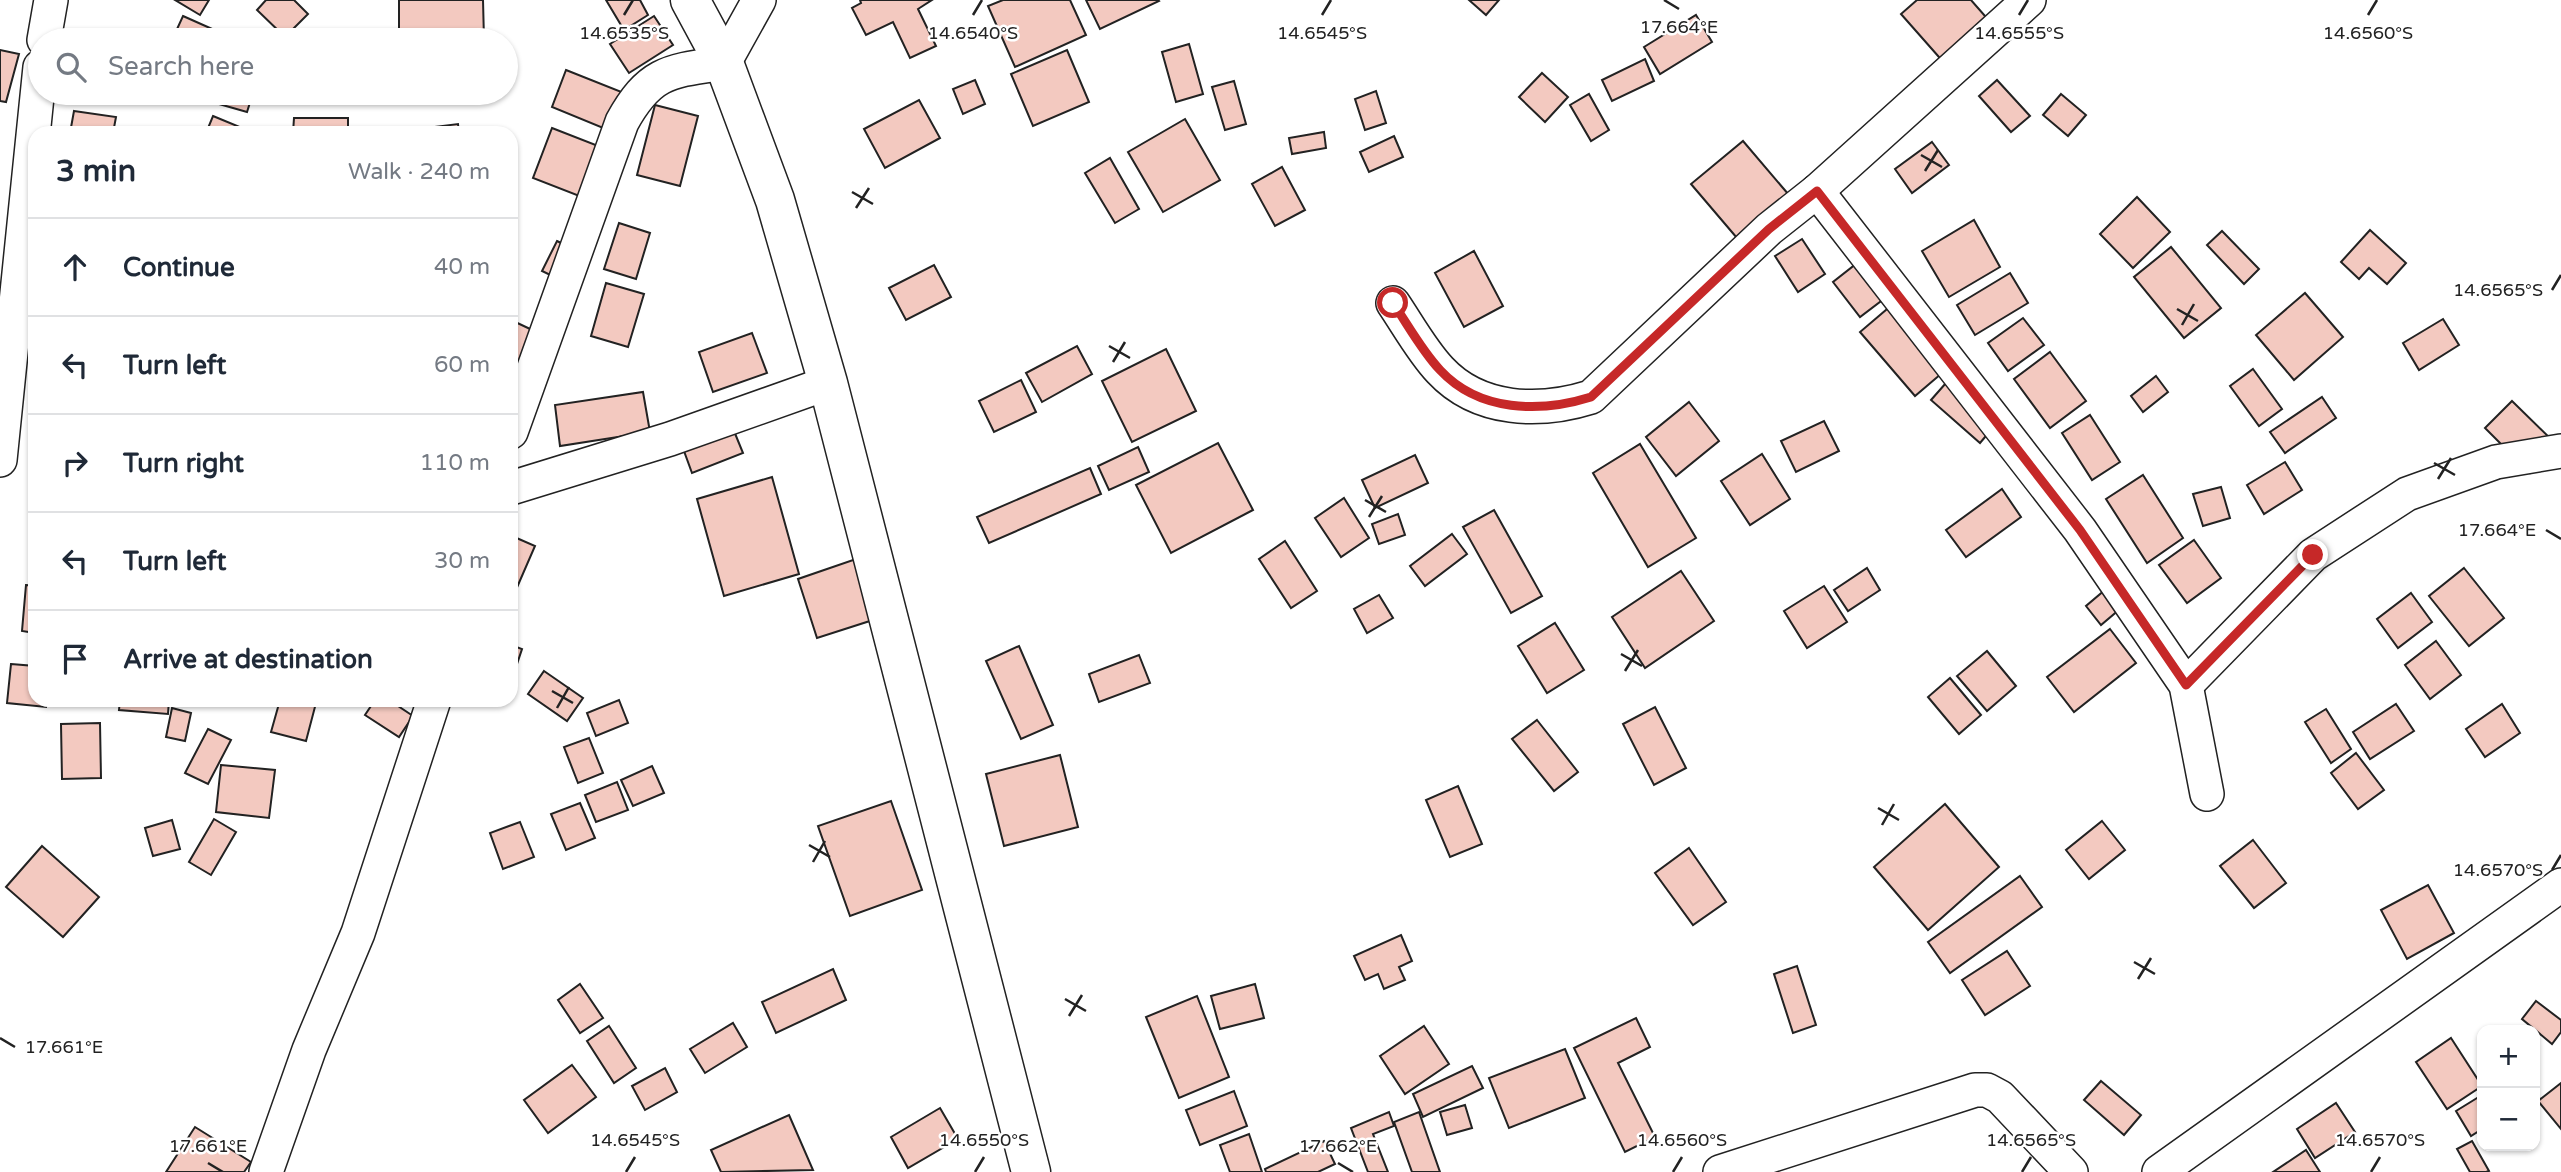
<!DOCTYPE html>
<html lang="en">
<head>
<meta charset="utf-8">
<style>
	:root { --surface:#fff; --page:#f2f2f3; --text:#1f2937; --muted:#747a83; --line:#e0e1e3 }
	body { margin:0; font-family:"Varela Round",sans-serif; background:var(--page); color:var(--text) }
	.controls { position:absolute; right:21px; bottom:21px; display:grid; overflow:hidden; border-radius:14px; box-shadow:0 2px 5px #0004 }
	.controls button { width:63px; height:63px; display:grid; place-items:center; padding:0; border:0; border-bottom:2px solid var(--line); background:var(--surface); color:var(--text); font:35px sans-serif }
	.stop { position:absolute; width:21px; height:21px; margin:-16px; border:5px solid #c62828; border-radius:50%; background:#fff }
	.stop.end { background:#c62828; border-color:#fff; box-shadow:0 2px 7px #0008 }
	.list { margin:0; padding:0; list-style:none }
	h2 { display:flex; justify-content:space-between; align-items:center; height:91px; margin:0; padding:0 28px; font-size:30px }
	h2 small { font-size:23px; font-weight:400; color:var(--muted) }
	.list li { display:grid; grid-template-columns:46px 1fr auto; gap:21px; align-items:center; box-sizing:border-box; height:98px; padding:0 28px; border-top:2px solid var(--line) }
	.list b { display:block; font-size:26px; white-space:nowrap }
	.list em { font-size:23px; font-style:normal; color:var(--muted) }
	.icon { flex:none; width:38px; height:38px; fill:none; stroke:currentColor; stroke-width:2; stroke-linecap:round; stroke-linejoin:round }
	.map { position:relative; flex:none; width:2561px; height:1172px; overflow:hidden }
	.search { position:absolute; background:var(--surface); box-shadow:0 2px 5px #0004; left:28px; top:28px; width:490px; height:77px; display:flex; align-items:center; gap:18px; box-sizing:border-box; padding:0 24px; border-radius:38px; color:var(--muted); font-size:26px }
	.panel { position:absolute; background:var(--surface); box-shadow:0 2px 5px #0004; left:28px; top:126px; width:490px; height:581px; border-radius:21px }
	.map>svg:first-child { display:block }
	.building { fill:#f3c9c0; stroke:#222; stroke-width:2 }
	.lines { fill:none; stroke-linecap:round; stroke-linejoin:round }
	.street-casing { stroke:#222; stroke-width:36 }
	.secondary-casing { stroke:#222; stroke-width:41 }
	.street { stroke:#fff; stroke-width:33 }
	.secondary { stroke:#fff; stroke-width:38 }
	.route { stroke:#c62828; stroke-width:9 }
	.ticks { fill:none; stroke:#222; stroke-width:2.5 }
	.ticks-label { font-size:18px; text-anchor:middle; fill:#222; stroke:#fff; stroke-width:5; stroke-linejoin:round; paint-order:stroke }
</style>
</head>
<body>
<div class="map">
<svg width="2561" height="1172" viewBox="0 0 2561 1172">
	<rect width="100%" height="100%" fill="#fff"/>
	<g class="building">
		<polygon points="175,0 209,0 200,15"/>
		<polygon points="266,0 294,0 308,14 285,37 257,10"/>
		<polygon points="399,0 483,0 484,40 399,40"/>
		<polygon points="606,0 640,0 648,15 624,30"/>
		<polygon points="860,0 932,0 918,9 936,46 910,58 893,22 866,35 852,8 861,3"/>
		<polygon points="1003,0 1070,0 1086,35 1015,67 988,6"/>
		<polygon points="1086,0 1158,0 1159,1 1100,29"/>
		<polygon points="1469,0 1499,0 1486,15"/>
		<polygon points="1917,0 1971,0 1992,24 1946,65 1901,14"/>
		<polygon points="1696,15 1712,42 1660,74 1644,47"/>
		<polygon points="183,16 228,36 226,40 172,40"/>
		<polygon points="654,16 673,45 629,73 610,44"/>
		<polygon points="1189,44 1203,94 1176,102 1162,52"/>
		<polygon points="0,50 19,54 6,102 0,101"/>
		<polygon points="1067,50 1089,102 1033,126 1011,74"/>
		<polygon points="1645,59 1654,81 1612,101 1602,80"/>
		<polygon points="566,70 624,93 608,130 552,107"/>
		<polygon points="1542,73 1568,97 1545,122 1519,97"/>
		<polygon points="975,80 985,104 963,114 953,89"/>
		<polygon points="1997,80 2030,116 2011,132 1979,96"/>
		<polygon points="1234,81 1246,124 1225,130 1212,87"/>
		<polygon points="1376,91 1386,123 1365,130 1355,99"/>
		<polygon points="214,93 253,93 247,112 212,102"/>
		<polygon points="329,93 375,93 373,101"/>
		<polygon points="1589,94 1609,130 1591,141 1570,105"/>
		<polygon points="2061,94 2086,115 2068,136 2043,115"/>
		<polygon points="919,100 940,138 885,168 864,129"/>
		<polygon points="655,105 698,116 680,186 637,175"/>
		<polygon points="74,111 116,117 113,133 70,133"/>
		<polygon points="213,116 247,130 246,133 206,133"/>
		<polygon points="294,118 348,118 348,133 293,133"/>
		<polygon points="1185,119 1220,180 1163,212 1128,152"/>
		<polygon points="458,124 459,133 395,133 395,132"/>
		<polygon points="552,128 606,149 587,199 533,178"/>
		<polygon points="1324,132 1326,148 1292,154 1289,138"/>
		<polygon points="1394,136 1403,157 1369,172 1360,152"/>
		<polygon points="1743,141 1789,195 1737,238 1691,184"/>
		<polygon points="1932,142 1949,165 1912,193 1895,169"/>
		<polygon points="1110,158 1139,209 1115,223 1085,173"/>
		<polygon points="1282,167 1305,210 1275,226 1252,184"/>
		<polygon points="2137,197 2170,232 2133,268 2100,234"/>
		<polygon points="1974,220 2000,267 1949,297 1922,251"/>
		<polygon points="619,223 650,233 636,279 604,269"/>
		<polygon points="2370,230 2406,263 2387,284 2369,268 2359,279 2341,262"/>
		<polygon points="2222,231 2259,269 2244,284 2207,245"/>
		<polygon points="1802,239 1825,274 1798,292 1775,256"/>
		<polygon points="557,241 587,256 573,286 542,271"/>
		<polygon points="2171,247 2221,308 2184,338 2134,277"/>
		<polygon points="1474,251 1503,306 1464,327 1435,273"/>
		<polygon points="1861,260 1889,295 1860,317 1833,282"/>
		<polygon points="934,265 951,297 906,320 889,288"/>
		<polygon points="2010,273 2028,303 1975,335 1957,305"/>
		<polygon points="606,283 644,294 628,347 591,336"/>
		<polygon points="2305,293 2343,337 2294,380 2256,335"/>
		<polygon points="1893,304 1948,368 1915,396 1860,332"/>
		<polygon points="2023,318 2044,345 2008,371 1988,343"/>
		<polygon points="2443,319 2459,345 2419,370 2403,343"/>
		<polygon points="511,320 560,343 542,380 511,366"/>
		<polygon points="752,333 767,373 713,392 699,352"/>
		<polygon points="1077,346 1092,374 1042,402 1026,373"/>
		<polygon points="1166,349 1196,411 1132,442 1102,381"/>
		<polygon points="2050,352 2086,401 2050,428 2014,379"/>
		<polygon points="2253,369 2282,409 2259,426 2230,386"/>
		<polygon points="1953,375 2002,417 1980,443 1931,400"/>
		<polygon points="2156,376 2168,392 2143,412 2131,396"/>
		<polygon points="1021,380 1036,412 994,432 979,401"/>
		<polygon points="643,392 650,432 560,446 555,405"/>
		<polygon points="2322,397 2336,418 2285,453 2270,432"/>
		<polygon points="2512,401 2557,445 2530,473 2485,428"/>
		<polygon points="1689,402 1719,441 1676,476 1646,437"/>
		<polygon points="2090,415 2120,462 2092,480 2062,433"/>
		<polygon points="1824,421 1839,451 1796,472 1781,441"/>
		<polygon points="734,431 743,453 692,473 684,451"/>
		<polygon points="1218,443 1253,510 1171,553 1136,485"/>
		<polygon points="1640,444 1696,538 1648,567 1593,473"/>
		<polygon points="1138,447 1149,472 1109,490 1098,466"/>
		<polygon points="1762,454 1790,499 1750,525 1721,481"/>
		<polygon points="1415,455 1428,483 1375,508 1362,480"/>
		<polygon points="2285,462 2302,490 2264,514 2247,485"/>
		<polygon points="1090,468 1101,494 989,543 977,517"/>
		<polygon points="2143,475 2183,538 2147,563 2106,499"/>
		<polygon points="772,477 799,574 724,596 697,499"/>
		<polygon points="2221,487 2230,518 2203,526 2193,494"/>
		<polygon points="2002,489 2021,517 1966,557 1946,530"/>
		<polygon points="1344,498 1369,538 1341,557 1315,518"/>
		<polygon points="1494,510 1542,596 1511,613 1463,527"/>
		<polygon points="1398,514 1405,535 1379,544 1372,524"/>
		<polygon points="1452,534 1467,554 1425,586 1410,566"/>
		<polygon points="512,536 535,546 515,592 511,591"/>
		<polygon points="2194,540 2221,578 2187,603 2159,565"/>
		<polygon points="1285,541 1317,591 1291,608 1259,559"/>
		<polygon points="856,559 876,619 817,638 798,579"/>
		<polygon points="1867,568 1880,590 1848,611 1834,590"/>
		<polygon points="2464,568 2504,618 2469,646 2429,596"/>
		<polygon points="1681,571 1714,621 1645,668 1612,617"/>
		<polygon points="2125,573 2140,592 2101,625 2086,606"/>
		<polygon points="26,585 35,586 35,633 22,631"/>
		<polygon points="1824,586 1847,622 1807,648 1784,611"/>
		<polygon points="2411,593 2432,622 2398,648 2377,619"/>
		<polygon points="1379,595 1393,618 1367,633 1354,609"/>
		<polygon points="1555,623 1584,670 1547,693 1518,646"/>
		<polygon points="2110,629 2136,663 2074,712 2047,677"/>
		<polygon points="2436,641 2461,675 2430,699 2405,665"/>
		<polygon points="511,645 522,649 517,664 511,662"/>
		<polygon points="1019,646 1053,725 1021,739 986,661"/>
		<polygon points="1987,651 2016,686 1987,711 1957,676"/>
		<polygon points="1139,655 1150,683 1099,702 1089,674"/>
		<polygon points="11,664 35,666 35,700 46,700 46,707 7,703"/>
		<polygon points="544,671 583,698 567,721 528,694"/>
		<polygon points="1950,678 1981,715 1959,734 1928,697"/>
		<polygon points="120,700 169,700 168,714 119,710"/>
		<polygon points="280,700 316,703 306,741 271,732"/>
		<polygon points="375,700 389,700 413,716 399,737 365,715"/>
		<polygon points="619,700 628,723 596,736 587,713"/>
		<polygon points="2396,704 2414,731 2370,759 2353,732"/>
		<polygon points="2502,704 2520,733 2485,757 2466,729"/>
		<polygon points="1655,707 1686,768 1654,785 1623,724"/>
		<polygon points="172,708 191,713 185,741 166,737"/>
		<polygon points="2326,709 2351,749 2331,763 2305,722"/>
		<polygon points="1537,720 1578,772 1554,791 1512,739"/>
		<polygon points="100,723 101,778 62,779 61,724"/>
		<polygon points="208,729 231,740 208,784 185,773"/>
		<polygon points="589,738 603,773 578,783 564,747"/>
		<polygon points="2356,753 2384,790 2358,809 2331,773"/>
		<polygon points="1060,755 1078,827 1004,846 986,774"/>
		<polygon points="221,765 275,770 269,818 216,812"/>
		<polygon points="652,766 664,793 633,806 621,780"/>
		<polygon points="617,782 628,810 596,822 585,795"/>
		<polygon points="1458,786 1482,844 1450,857 1426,800"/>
		<polygon points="891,801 922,890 850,916 818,826"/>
		<polygon points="580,803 595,838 566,850 551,814"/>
		<polygon points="1945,804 1999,867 1928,930 1874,867"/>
		<polygon points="214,819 236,832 211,875 189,862"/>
		<polygon points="172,820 180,849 153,856 145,828"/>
		<polygon points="2102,821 2125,850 2089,879 2066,850"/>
		<polygon points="520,822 534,857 503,869 490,833"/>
		<polygon points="2253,840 2286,883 2254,908 2220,866"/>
		<polygon points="42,846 99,897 63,937 6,887"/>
		<polygon points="1689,848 1726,902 1693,925 1655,873"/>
		<polygon points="2020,876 2042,907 1950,973 1928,942"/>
		<polygon points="2428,885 2454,933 2407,959 2381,910"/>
		<polygon points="1401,935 1412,961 1399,967 1405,980 1384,989 1378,974 1365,980 1354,956"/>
		<polygon points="2007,951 2030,986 1985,1015 1962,980"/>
		<polygon points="1797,966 1816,1025 1793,1033 1774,974"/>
		<polygon points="833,969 846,1000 776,1033 762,1002"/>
		<polygon points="580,984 603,1018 580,1033 558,1000"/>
		<polygon points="1255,984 1264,1018 1220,1029 1211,996"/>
		<polygon points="1197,996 1229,1077 1179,1098 1146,1017"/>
		<polygon points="2536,1001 2561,1020 2561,1032 2552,1044 2522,1019"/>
		<polygon points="1636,1018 1650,1047 1618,1063 1655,1137 1625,1152 1574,1048"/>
		<polygon points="733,1023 747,1047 705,1073 690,1049"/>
		<polygon points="609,1026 636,1068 614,1083 587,1041"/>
		<polygon points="1424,1026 1449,1064 1405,1094 1380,1056"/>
		<polygon points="2451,1038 2482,1086 2447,1109 2416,1062"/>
		<polygon points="1565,1049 1585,1098 1509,1128 1489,1078"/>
		<polygon points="572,1065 596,1097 548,1133 524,1100"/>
		<polygon points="1472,1066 1483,1088 1423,1117 1413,1094"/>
		<polygon points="665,1068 677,1092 645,1110 632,1086"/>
		<polygon points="2101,1081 2141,1115 2124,1135 2084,1100"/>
		<polygon points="2561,1083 2561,1129 2538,1101"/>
		<polygon points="1234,1091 1247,1126 1200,1145 1186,1110"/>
		<polygon points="2482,1095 2482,1129 2471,1136 2456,1111"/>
		<polygon points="2336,1103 2355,1132 2315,1158 2297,1129"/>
		<polygon points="1465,1105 1472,1128 1447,1135 1440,1112"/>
		<polygon points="940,1108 958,1139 908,1168 891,1137"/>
		<polygon points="1389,1112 1394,1126 1373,1134 1388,1172 1368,1172 1351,1128"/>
		<polygon points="1419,1112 1440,1172 1412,1172 1394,1122"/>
		<polygon points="789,1115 813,1170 721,1172 711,1150"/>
		<polygon points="195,1127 251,1162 244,1172 166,1172"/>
		<polygon points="1249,1134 1262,1172 1230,1172 1220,1145"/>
		<polygon points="1324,1141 1335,1164 1318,1172 1266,1172 1265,1169"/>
		<polygon points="2472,1141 2489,1171 2486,1172 2470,1172 2457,1149"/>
		<polygon points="2306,1150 2320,1172 2273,1172"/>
	</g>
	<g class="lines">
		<g class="street-casing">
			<g id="street">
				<polyline points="44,40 51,0"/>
				<polyline points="1817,191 2080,530 2186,685 2207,794"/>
				<path d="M1393,303C1408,325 1422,351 1440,370C1479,412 1540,413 1591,397L1769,229L1817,191L2029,0"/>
				<path d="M511,432L622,122C650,71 670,71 724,63L759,0"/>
				<polyline points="0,460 40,67"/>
				<polyline points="511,488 670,439 828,383"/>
				<polyline points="2186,685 2313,555 2407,494 2496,462 2561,451"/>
				<polyline points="266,1172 309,1050 358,933 434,700"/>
				<polyline points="1720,1172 1975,1090 1987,1090 2000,1097 2071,1172"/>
				<polyline points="2159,1172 2561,885"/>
			</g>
		</g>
		<g class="secondary-casing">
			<polyline id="secondary" points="690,0 724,63 775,200 828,383 1031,1172"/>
		</g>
		<use href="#street" class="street"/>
		<use href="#secondary" class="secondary"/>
	</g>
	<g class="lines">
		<path class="route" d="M1393,303C1408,325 1422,351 1440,370C1479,412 1540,413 1591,397L1769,229L1817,191L2080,530L2186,685L2313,555"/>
	</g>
	<path class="ticks" d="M1664,0L1679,9M624,15L633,0M973,15L982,0M1322,15L1331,0M2019,15L2028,0M2368,15L2377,0M1921,155L1942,167M1925,171L1938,150M852,192L873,204M856,208L869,188M2552,290L2561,275M2177,309L2198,321M2182,325L2194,304M1109,346L1130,358M1113,362L1125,342M2434,463L2455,475M2438,479L2451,458M1365,500L1386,512M1369,517L1382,496M2546,530L2561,539M1621,654L1642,666M1625,671L1638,650M552,691L573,703M557,708L569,687M1878,808L1899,820M1882,825L1894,804M809,845L830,857M813,862L825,841M2552,870L2561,855M2134,962L2155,974M2138,979L2151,958M1065,999L1086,1011M1069,1016L1082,995M0,1038L15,1047M208,1163L223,1172M1338,1163L1353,1172M626,1172L635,1157M975,1172L984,1157M1673,1172L1682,1157M2022,1172L2031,1157M2371,1172L2380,1157"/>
	<g class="ticks-label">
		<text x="1679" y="33">17.664°E</text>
		<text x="624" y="39">14.6535°S</text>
		<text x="973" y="39">14.6540°S</text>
		<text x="1322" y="39">14.6545°S</text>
		<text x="2019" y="39">14.6555°S</text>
		<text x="2368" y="39">14.6560°S</text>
		<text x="2498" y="296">14.6565°S</text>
		<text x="2497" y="536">17.664°E</text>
		<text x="2498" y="876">14.6570°S</text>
		<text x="64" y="1053">17.661°E</text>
		<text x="635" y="1146">14.6545°S</text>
		<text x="984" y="1146">14.6550°S</text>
		<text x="1682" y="1146">14.6560°S</text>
		<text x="2031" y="1146">14.6565°S</text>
		<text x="2380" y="1146">14.6570°S</text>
		<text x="208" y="1152">17.661°E</text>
		<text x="1338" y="1152">17.662°E</text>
	</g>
</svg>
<div class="controls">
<button>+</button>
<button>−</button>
</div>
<div class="stop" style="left:1393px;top:303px"></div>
<div class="stop end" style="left:2313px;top:555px"></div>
<div class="search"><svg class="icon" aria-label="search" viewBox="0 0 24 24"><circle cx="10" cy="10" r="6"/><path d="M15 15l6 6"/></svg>Search here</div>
<section class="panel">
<h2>3 min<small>Walk · 240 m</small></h2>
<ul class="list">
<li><svg class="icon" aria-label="ahead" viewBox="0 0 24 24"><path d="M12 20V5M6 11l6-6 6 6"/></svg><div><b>Continue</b></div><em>40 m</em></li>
<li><svg class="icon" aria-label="left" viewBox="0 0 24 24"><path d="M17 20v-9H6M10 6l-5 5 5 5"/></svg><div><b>Turn left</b></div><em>60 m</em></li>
<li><svg class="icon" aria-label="right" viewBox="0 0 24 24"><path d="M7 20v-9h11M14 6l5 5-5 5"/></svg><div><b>Turn right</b></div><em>110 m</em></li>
<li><svg class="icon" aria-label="left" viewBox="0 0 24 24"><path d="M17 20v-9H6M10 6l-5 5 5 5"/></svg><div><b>Turn left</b></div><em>30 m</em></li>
<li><svg class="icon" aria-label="arrive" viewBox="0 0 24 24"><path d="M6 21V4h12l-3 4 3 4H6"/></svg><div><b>Arrive at destination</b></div></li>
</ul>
</section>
</div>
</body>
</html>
